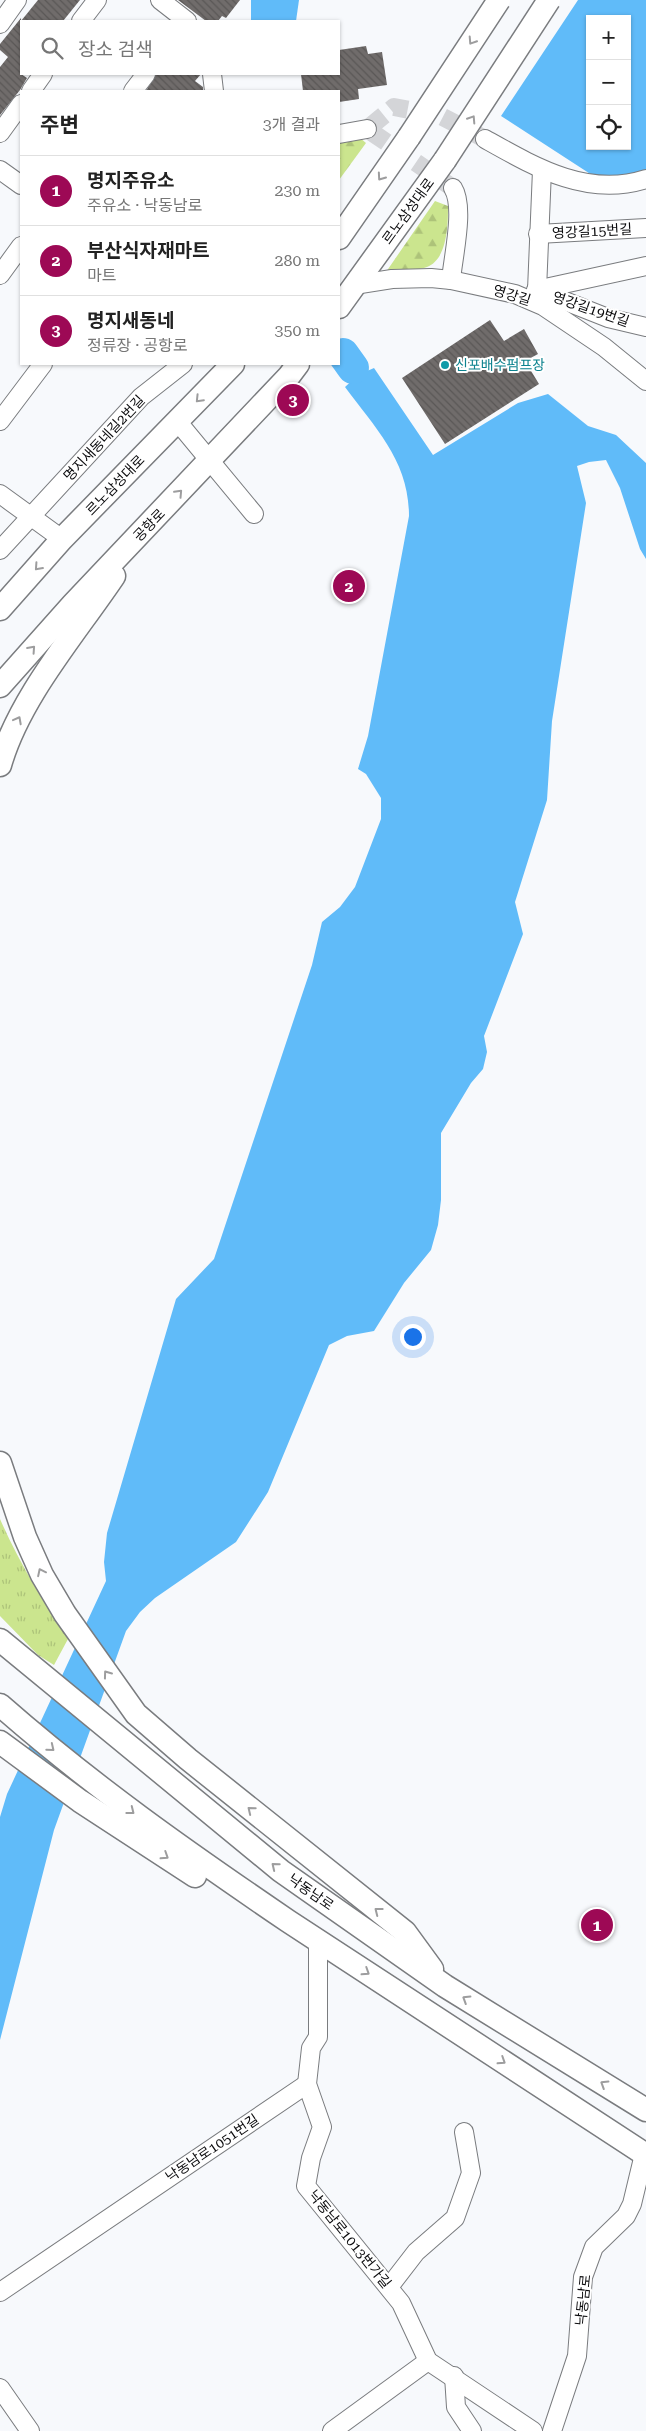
<!DOCTYPE html>
<html lang="ko">
<head>
<meta charset="utf-8">
<style>
	:root { --surface:#fff; --page:#f6f6f6; --text:#222; --muted:#767676; --line:#e0e0e0; --accent:#9d0955 }
	body { margin:0; font-family:"Roboto Serif","Noto Sans KR",serif; background:var(--page); color:var(--text) }
	.controls { position:absolute; right:15px; top:15px; display:grid; overflow:hidden; border-radius:0px; box-shadow:0 1px 4px #0004 }
	.controls button { width:45px; height:45px; display:grid; place-items:center; padding:0; border:0; border-bottom:1px solid var(--line); background:var(--surface); color:var(--text); font:25px sans-serif }
	.you { position:absolute; left:412px; top:1336px; width:18px; height:18px; margin:-12px; border:4px solid #fff; border-radius:50%; background:#1a73e8; box-shadow:0 0 0 8px #1a73e833 }
	.badge { display:grid; place-items:center; width:32px; height:32px; border-radius:50%; background:var(--accent); color:#fff; font-size:16px; font-weight:700 }
	.pin { position:absolute; translate:-50% -50%; border:2px solid #fff; box-shadow:0 1px 5px #0006 }
	.list { margin:0; padding:0; list-style:none }
	h2 { display:flex; justify-content:space-between; align-items:center; height:65px; margin:0; padding:0 20px; font-size:21px }
	h2 small { font-size:16px; font-weight:400; color:var(--muted) }
	.list li { display:grid; grid-template-columns:32px 1fr auto; gap:15px; align-items:center; box-sizing:border-box; height:70px; padding:0 20px; border-top:1px solid var(--line) }
	.list b { display:block; font-size:19px; white-space:nowrap }
	.list p { margin:0; font-size:16px; white-space:nowrap; color:var(--muted) }
	.list em { font-size:16px; font-style:normal; color:var(--muted) }
	.icon { flex:none; width:28px; height:28px; fill:none; stroke:currentColor; stroke-width:2; stroke-linecap:round; stroke-linejoin:round }
	.map { position:relative; flex:none; width:646px; height:2431px; overflow:hidden }
	.search { position:absolute; background:var(--surface); box-shadow:0 1px 4px #0004; left:20px; top:20px; width:320px; height:55px; display:flex; align-items:center; gap:12px; box-sizing:border-box; padding:0 18px; border-radius:0px; color:var(--muted); font-size:19px }
	.panel { position:absolute; background:var(--surface); box-shadow:0 1px 4px #0004; left:20px; top:90px; width:320px; height:275px; border-radius:0px }
	.map>svg:first-child { display:block }
	.grass { fill:url(#grass-tufts) }
	.forest { fill:url(#forest-firs) }
	.water { fill:#60bbf9; fill-rule:evenodd }
	.lines { fill:none; stroke-linecap:round; stroke-linejoin:round }
	.river { stroke:#60bbf9; stroke-width:32 }
	.building { fill:url(#building-back-hatch) }
	.minor-tunnel { stroke:#d4d5d8; stroke-width:18; stroke-dasharray:18 9; stroke-linecap:butt }
	.minor-casing { stroke:#7a7c7f; stroke-width:20 }
	.major-casing { stroke:#7a7c7f; stroke-width:25 }
	.minor { stroke:#fff; stroke-width:18 }
	.major { stroke:#fff; stroke-width:22 }
	.major-bridge-casing { stroke:#7a7c7f; stroke-width:25; stroke-linecap:butt }
	.major-bridge { stroke:#fff; stroke-width:22 }
	.oneway { stroke:#9d9d9e }
	.culture-dot { fill:#0f9aa8; stroke:#fff; stroke-width:2 }
	.labels { text-anchor:middle; stroke-width:4; stroke-linejoin:round; paint-order:stroke }
	.street-label { font-size:14px; fill:#0b0b0d; stroke:#fff }
	.culture-label { font-size:14px; fill:#0d838f; stroke:#fff; text-anchor:start }
</style>
</head>
<body>
<div class="map">
<svg width="646" height="2431" viewBox="0 0 646 2431">
	<defs>
		<pattern id="grass-tufts" width="24" height="20" patternUnits="userSpaceOnUse" patternTransform="scale(1.25)"><rect width="24" height="20" fill="#cbe58e"/><path d="M3 7l-1-3M5 7V3M7 7l1-3M15 17l-1-3M17 17v-4M19 17l1-3" fill="none" stroke="#adc379"/></pattern>
		<pattern id="forest-firs" width="22" height="20" patternUnits="userSpaceOnUse" patternTransform="scale(1.25)"><rect width="22" height="20" fill="#cbe58e"/><path d="M5 1l3.5 6h-7zM16 11l3.5 6h-7z" fill="#adc379"/></pattern>
		<pattern id="building-back-hatch" width="6" height="6" patternUnits="userSpaceOnUse" patternTransform="scale(1.25)"><rect width="6" height="6" fill="#706c6b"/><path d="M-1 5l2 2M0 0l6 6M5-1l2 2" fill="none" stroke="#5a5756"/></pattern>
	</defs>
	<rect width="100%" height="100%" fill="#f7f9fc"/>
	<path class="grass" d="M0,1519C19,1562 42,1600 68,1639L54,1665L38,1655L0,1616Z"/>
	<g class="forest">
		<polygon points="359,137 366,143 339,180 339,141"/>
		<path d="M435,201L448,206C448,223 448,259 427,267C417,271 403,271 392,273L386,272Z"/>
	</g>
	<g class="water">
		<polygon points="251,0 299,0 296,21 251,21"/>
		<path d="M578,0H646V171L620,179L595,177L501,116ZM590,19H627V146H590Z"/>
		<path d="M374,368L433,455L518,403L548,394L588,426L616,435L646,463V559L640,549L620,488L606,460L589,462L577,466L586,503L552,721L547,800L515,902L523,934L484,1036L487,1052L483,1069L471,1083L441,1133V1200L438,1225L431,1250L404,1283L374,1331L347,1336L329,1345L268,1492L236,1542L155,1598L140,1612L126,1631L54,1830L0,2040V1817L7,1794L106,1581L104,1562L107,1533L176,1299L214,1259L312,965L322,922L340,907L355,887L381,819V798L366,774L358,769L368,736L409,516C409,461 376,429 345,387L358,375Z"/>
	</g>
	<g class="lines">
		<polyline class="river" points="343,354 353,368"/>
	</g>
	<g class="building">
		<polygon points="38,0 80,0 63,21 21,21"/>
		<polygon points="178,0 240,0 226,18 222,16 218,21 206,21"/>
		<polygon points="21,18 21,74 27,78 20,90 0,115 0,67 8,57 0,50 0,44"/>
		<polygon points="366,46 368,54 382,52 387,85 358,89 359,99 339,102 339,91 303,91 301,74 339,74 339,50"/>
		<polygon points="156,74 201,74 195,81 203,87 203,91 146,91"/>
		<polygon points="490,320 504,341 524,329 538,354 525,361 539,384 445,444 402,378"/>
	</g>
	<g class="lines">
		<polyline class="minor-tunnel" points="453,188 367,129 394,107 441,116 485,139"/>
		<g class="minor-casing">
			<g id="minor">
				<polyline points="160,0 187,21"/>
				<polyline points="81,21 97,0"/>
				<polyline points="0,24 17,0"/>
				<polyline points="212,74 214,91"/>
				<polyline points="31,91 43,74"/>
				<polyline points="133,91 146,74"/>
				<polyline points="0,133 21,104"/>
				<polyline points="339,134 367,129"/>
				<path d="M485,139C535,167 587,198 646,179"/>
				<polyline points="0,170 21,185"/>
				<polyline points="542,170 537,290 608,318 646,327"/>
				<polyline points="538,234 646,228"/>
				<polyline points="0,275 21,246"/>
				<path d="M451,280C453,257 465,207 453,188"/>
				<polyline points="354,285 392,279 431,278 451,280 515,294 543,306 604,347 646,381"/>
				<polyline points="536,290 646,266"/>
				<polyline points="0,421 43,364"/>
				<polyline points="177,421 254,514"/>
				<polyline points="0,494 62,539"/>
				<polyline points="0,550 141,397 183,364"/>
				<polyline points="318,1944 318,2037 311,2048 307,2084 322,2127 311,2158 306,2186 401,2303 428,2361 533,2431"/>
				<polyline points="389,2287 416,2252 455,2218 471,2173 464,2132"/>
				<polyline points="0,2292 307,2084"/>
				<polyline points="454,2376 456,2407 472,2431"/>
				<polyline points="0,2388 30,2431"/>
				<polyline points="332,2431 428,2361"/>
				<polyline points="552,2431 577,2356 583,2277 594,2247 626,2216 632,2204 644,2154"/>
			</g>
		</g>
		<g class="major-casing">
			<g id="major">
				<polyline points="339,238 409,137"/>
				<polyline points="339,307 445,160"/>
				<polyline points="0,609 62,539 233,364"/>
				<polyline points="0,686 73,604 289,376 298,364"/>
				<path d="M0,765C19,698 75,634 114,576"/>
				<polyline points="0,1463 25,1537 42,1575 65,1614 136,1714 188,1759 405,1932 432,1969"/>
				<polyline points="0,1640 281,1871 445,1986 646,2110"/>
				<path d="M0,1705C91,1785 188,1853 288,1921C407,2000 527,2077 646,2155"/>
				<polyline points="0,1742 80,1801 195,1876"/>
			</g>
		</g>
		<use href="#minor" class="minor"/>
		<use href="#major" class="major"/>
		<g class="major-bridge-casing">
			<g id="major-bridge">
				<polyline points="409,137 499,0"/>
				<polyline points="445,160 549,0"/>
			</g>
		</g>
		<use href="#major-bridge" class="major-bridge"/>
	</g>
	<defs><path id="oneway-chevron" d="M-2-3.5L2.5 0L-2 3.5" fill="none" stroke-width="1.6" stroke-linecap="round" stroke-linejoin="round" transform="scale(1.25)"/></defs>
	<g class="oneway">
		<use href="#oneway-chevron" transform="translate(472 41) rotate(123)"/>
		<use href="#oneway-chevron" transform="translate(472 119) rotate(-57)"/>
		<use href="#oneway-chevron" transform="translate(381 177) rotate(125)"/>
		<use href="#oneway-chevron" transform="translate(199 399) rotate(134)"/>
		<use href="#oneway-chevron" transform="translate(179 493) rotate(-47)"/>
		<use href="#oneway-chevron" transform="translate(38 567) rotate(132)"/>
		<use href="#oneway-chevron" transform="translate(32 649) rotate(-48)"/>
		<use href="#oneway-chevron" transform="translate(18 720) rotate(-62)"/>
		<use href="#oneway-chevron" transform="translate(41 1572) rotate(-116)"/>
		<use href="#oneway-chevron" transform="translate(107 1674) rotate(-126)"/>
		<use href="#oneway-chevron" transform="translate(51 1748) rotate(39)"/>
		<use href="#oneway-chevron" transform="translate(251 1810) rotate(-141)"/>
		<use href="#oneway-chevron" transform="translate(131 1811) rotate(38)"/>
		<use href="#oneway-chevron" transform="translate(165 1856) rotate(33)"/>
		<use href="#oneway-chevron" transform="translate(275 1866) rotate(-141)"/>
		<use href="#oneway-chevron" transform="translate(378 1911) rotate(-142)"/>
		<use href="#oneway-chevron" transform="translate(366 1972) rotate(33)"/>
		<use href="#oneway-chevron" transform="translate(466 1999) rotate(-148)"/>
		<use href="#oneway-chevron" transform="translate(502 2061) rotate(33)"/>
		<use href="#oneway-chevron" transform="translate(604 2084) rotate(-148)"/>
	</g>
	<circle class="culture-dot" cx="445" cy="365" r="5"/>
	<g class="labels">
		<g class="street-label">
			<text transform="translate(408 211) rotate(-54)" y="5">르노삼성대로</text>
			<text transform="translate(592 231) rotate(-3)" y="5">영강길15번길</text>
			<text transform="translate(512 295) rotate(17)" y="5">영강길</text>
			<text transform="translate(591 309) rotate(19)" y="5">영강길19번길</text>
			<text transform="translate(104 438) rotate(-47)" y="5">명지새동네길2번길</text>
			<text transform="translate(115 485) rotate(-46)" y="5">르노삼성대로</text>
			<text transform="translate(149 525) rotate(-46)" y="5">공항로</text>
			<text transform="translate(311 1892) rotate(35)" y="5">낙동남로</text>
			<text transform="translate(212 2148) rotate(-34)" y="5">낙동남로1051번길</text>
			<text transform="translate(350 2239) rotate(51)" y="5">낙동남로1013번가길</text>
			<text transform="translate(583 2300) rotate(-84)" y="5">낙동남로</text>
		</g>
		<g class="culture-label">
			<text x="455" y="370">신포배수펌프장</text>
		</g>
	</g>
</svg>
<div class="controls">
<button>+</button>
<button>−</button>
<button><svg class="icon" aria-label="locate" viewBox="0 0 24 24"><circle cx="12" cy="12" r="6"/><path d="M12 2v4M12 18v4M2 12h4M18 12h4"/></svg></button>
</div>
<div class="you"></div>
<div class="pin badge" style="left:597px;top:1925px">1</div>
<div class="pin badge" style="left:349px;top:586px">2</div>
<div class="pin badge" style="left:293px;top:400px">3</div>
<div class="search"><svg class="icon" aria-label="search" viewBox="0 0 24 24"><circle cx="10" cy="10" r="6"/><path d="M15 15l6 6"/></svg>장소 검색</div>
<section class="panel">
<h2>주변<small>3개 결과</small></h2>
<ul class="list">
<li><span class="badge">1</span><div><b>명지주유소</b><p>주유소 · 낙동남로</p></div><em>230 m</em></li>
<li><span class="badge">2</span><div><b>부산식자재마트</b><p>마트</p></div><em>280 m</em></li>
<li><span class="badge">3</span><div><b>명지새동네</b><p>정류장 · 공항로</p></div><em>350 m</em></li>
</ul>
</section>
</div>
</body>
</html>
